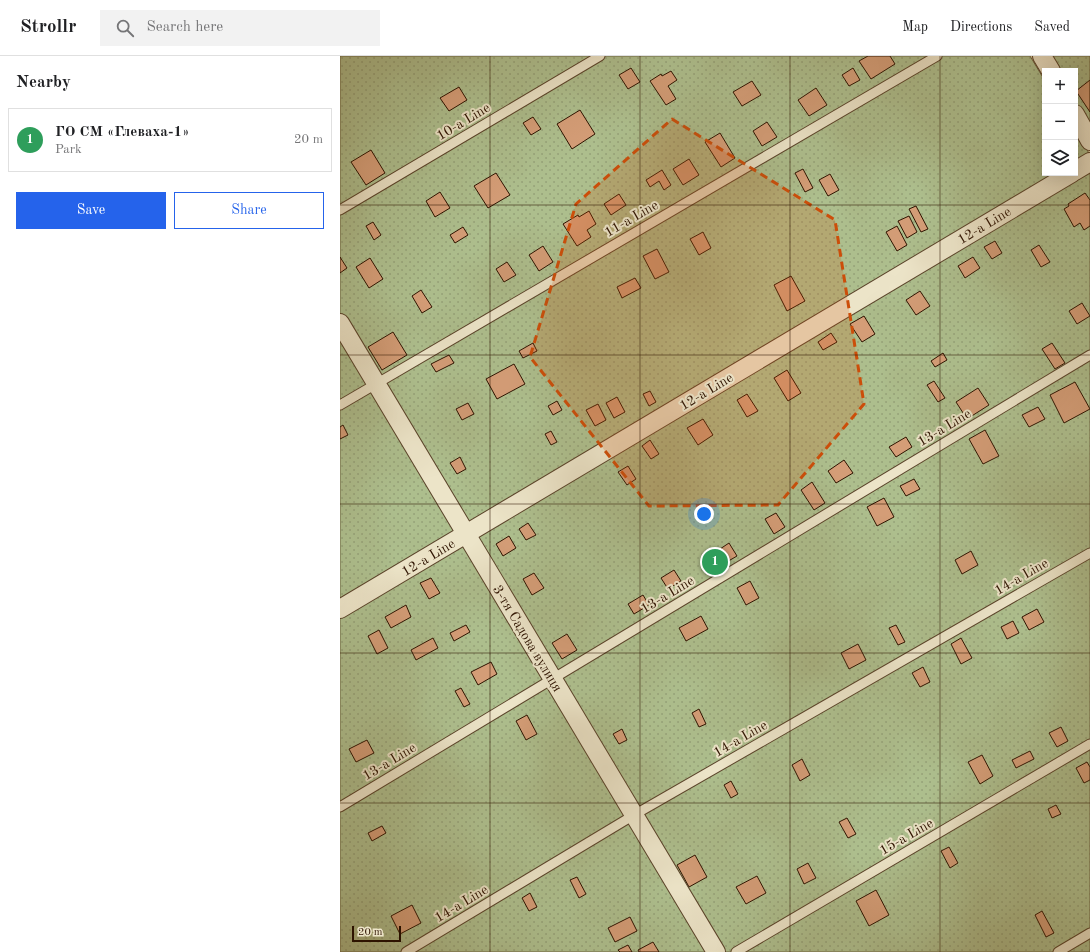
<!DOCTYPE html>
<html lang="en">
<head>
<meta charset="utf-8">
<style>
	:root { --surface:#fff; --page:#f2f2f2; --text:#202124; --muted:#757577; --line:#e0e0e0; --accent:#2563eb }
	body { margin:0; font-family:"Old Standard TT",serif; background:var(--page); color:var(--text) }
	.controls { position:absolute; right:12px; top:12px; display:grid; overflow:hidden; border-radius:0px; box-shadow:0 4px 16px #0002 }
	.controls button { width:36px; height:36px; display:grid; place-items:center; padding:0; border:0; border-bottom:1px solid var(--line); background:var(--surface); color:var(--text); font:20px sans-serif }
	.scale { position:absolute; left:12px; bottom:10px; width:49px; box-sizing:border-box; padding-left:4px; border:2px solid #2e1300; border-top:0; font-size:11px; line-height:14px; white-space:nowrap; color:#2e1300; -webkit-text-stroke:3px #ece4c8; paint-order:stroke }
	.you { position:absolute; left:364px; top:458px; width:14px; height:14px; margin:-10px; border:3px solid #fff; border-radius:50%; background:#1a73e8; box-shadow:0 0 0 6px #1a73e833 }
	.badge { display:grid; place-items:center; width:26px; height:26px; border-radius:50%; background:var(--accent); color:#fff; font-size:13px; font-weight:700 }
	.pin { position:absolute; translate:-50% -50%; border:2px solid #fff; box-shadow:0 1px 4px #0006 }
	.list { margin:0; padding:0; list-style:none }
	h2 { display:flex; justify-content:space-between; align-items:center; height:52px; margin:0; padding:0 16px; font-size:17px }
	h2 small { font-size:13px; font-weight:400; color:var(--muted) }
	.list li { display:grid; grid-template-columns:26px 1fr auto; gap:12px; align-items:center; box-sizing:border-box; height:64px; margin:0 8px 8px; padding:0 8px; border:1px solid var(--line); border-radius:0px }
	.list b { display:block; font-size:15px; white-space:nowrap }
	.list p { margin:0; font-size:13px; white-space:nowrap; color:var(--muted) }
	.list em { font-size:13px; font-style:normal; color:var(--muted) }
	.actions { display:flex; gap:8px; padding:12px 16px }
	.actions a { flex:1; padding:9px 0; border:1px solid var(--accent); border-radius:0px; text-align:center; font-size:14px; color:var(--accent) }
	.actions .main { background:var(--accent); color:#fff }
	.icon { flex:none; width:22px; height:22px; fill:none; stroke:currentColor; stroke-width:2; stroke-linecap:round; stroke-linejoin:round }
	.map { position:relative; flex:none; width:750px; height:896px; overflow:hidden }
	header { display:flex; align-items:center; gap:24px; box-sizing:border-box; height:56px; padding:0 20px; background:var(--surface); border-bottom:1px solid var(--line) }
	header strong { font-size:19px }
	nav { display:flex; gap:22px; margin-inline-start:auto; font-size:14px }
	.search { width:280px; height:36px; background:var(--page); display:flex; align-items:center; gap:10px; box-sizing:border-box; padding:0 14px; border-radius:0px; color:var(--muted); font-size:15px }
	main { display:flex }
	aside { flex:1; background:var(--surface) }
	.map>svg:first-child { display:block }
	.garden { fill:url(#garden-dots); stroke:#6e6846 }
	.building { fill:#d49d77; stroke:#2e1300 }
	.lines { fill:none; stroke-linecap:round; stroke-linejoin:round }
	.lane-casing { stroke:#5b442b; stroke-width:11 }
	.street-casing { stroke:#5b442b; stroke-width:20 }
	.lane { stroke:#ece4c8; stroke-width:9 }
	.street { stroke:#ece4c8; stroke-width:18 }
	.marked { fill:#cc4e0a; fill-opacity:0.2; stroke:#cc4e0a; stroke-width:3; stroke-dasharray:8 5; stroke-linejoin:round }
	.grid { fill:none; stroke:#2e1300; stroke-width:1; stroke-opacity:0.55 }
	.labels { text-anchor:middle; stroke-width:4; stroke-linejoin:round; paint-order:stroke }
	.street-label { font-size:14px; fill:#2e1300; stroke:#ece4c8 }
</style>
</head>
<body>
<header>
<strong>Strollr</strong>
<div class="search"><svg class="icon" aria-label="search" viewBox="0 0 24 24"><circle cx="10" cy="10" r="6"/><path d="M15 15l6 6"/></svg>Search here</div>
<nav><a>Map</a><a>Directions</a><a>Saved</a></nav>
</header>
<main>
<aside>
<h2>Nearby<small></small></h2>
<ul class="list">
<li><span class="badge" style="background:#2e9e5b">1</span><div><b>ГО СМ «Глеваха-1»</b><p>Park</p></div><em>20 m</em></li>
</ul>
<div class="actions"><a class="main">Save</a><a>Share</a></div>
</aside>
<div class="map">
<svg width="750" height="896" viewBox="0 0 750 896">
	<defs>
		<pattern id="garden-dots" width="8" height="8" patternUnits="userSpaceOnUse"><rect width="8" height="8" fill="#adbe8d"/><path d="M2 2h.1M6 6h.1" fill="none" stroke="#95a278" stroke-width="1.8" stroke-linecap="round"/></pattern>
	</defs>
	<rect width="100%" height="100%" fill="#e1d5ab"/>
	<filter id="stains"><feTurbulence type="fractalNoise" baseFrequency=".005" numOctaves="4"/><feColorMatrix values="0 0 0 0 .2 0 0 0 0 .09 0 0 0 0 .02 0 0 0 .5 -.17"/></filter>
	<radialGradient id="worn" r=".72"><stop offset=".6" stop-color="#630" stop-opacity="0"/><stop offset="1" stop-color="#630" stop-opacity=".3"/></radialGradient>
	<g class="garden">
		<polygon points="0,0 690,0 705,25 705,117 735,117 735,74 750,99 750,896 0,896"/>
		<polygon points="699,0 750,0 750,86 735,61 735,15 708,15"/>
	</g>
	<g class="building">
		<polygon points="528,0 550,0 555,8 531,23 519,5"/>
		<polygon points="291,12 300,26 288,33 279,19"/>
		<polygon points="513,12 520,24 509,30 502,19"/>
		<polygon points="331,15 337,24 328,30 336,43 326,49 310,25 321,18 322,20"/>
		<polygon points="750,24 750,56 736,35"/>
		<polygon points="412,25 421,39 402,50 393,36"/>
		<polygon points="119,31 127,44 109,55 100,42"/>
		<polygon points="476,32 487,49 469,60 458,44"/>
		<polygon points="240,54 255,78 232,93 217,68"/>
		<polygon points="193,61 201,73 191,79 183,67"/>
		<polygon points="427,66 437,81 422,90 413,75"/>
		<polygon points="380,77 395,102 381,111 365,86"/>
		<polygon points="31,94 45,117 26,129 11,106"/>
		<polygon points="349,103 359,119 343,129 333,113"/>
		<polygon points="463,113 473,132 465,136 455,117"/>
		<polygon points="322,114 331,129 324,134 319,125 310,131 306,124"/>
		<polygon points="156,117 170,139 148,152 134,130"/>
		<polygon points="490,118 499,134 488,140 479,124"/>
		<polygon points="100,136 110,152 95,161 86,145"/>
		<polygon points="745,137 750,144 750,170 744,174 740,167 734,171 724,153 729,150 728,148"/>
		<polygon points="279,138 286,149 271,159 264,148"/>
		<polygon points="576,150 588,173 581,176 569,153"/>
		<polygon points="249,155 256,168 247,174 251,181 237,190 223,168 238,159 239,161"/>
		<polygon points="569,160 577,176 567,182 558,165"/>
		<polygon points="33,166 41,179 34,184 26,170"/>
		<polygon points="557,170 567,189 557,195 546,176"/>
		<polygon points="123,171 128,179 115,187 110,179"/>
		<polygon points="363,176 371,192 359,199 350,183"/>
		<polygon points="655,185 662,197 652,203 644,191"/>
		<polygon points="699,189 710,206 701,211 691,194"/>
		<polygon points="203,190 213,206 199,215 189,199"/>
		<polygon points="317,193 329,216 315,223 303,200"/>
		<polygon points="0,201 7,212 0,217"/>
		<polygon points="633,201 640,212 625,222 618,210"/>
		<polygon points="30,202 43,223 29,232 16,211"/>
		<polygon points="167,206 176,219 164,226 156,213"/>
		<polygon points="451,220 465,245 447,255 434,229"/>
		<polygon points="295,222 301,232 282,242 277,231"/>
		<polygon points="81,234 92,251 82,257 72,240"/>
		<polygon points="580,235 590,250 576,259 566,244"/>
		<polygon points="742,247 750,260 737,268 729,255"/>
		<polygon points="524,260 535,278 522,286 510,268"/>
		<polygon points="53,276 67,299 42,314 28,291"/>
		<polygon points="491,277 497,286 483,294 478,286"/>
		<polygon points="193,287 197,295 183,302 179,295"/>
		<polygon points="712,287 725,307 715,313 702,293"/>
		<polygon points="603,297 607,304 595,311 591,305"/>
		<polygon points="109,299 114,307 96,316 91,308"/>
		<polygon points="174,308 185,328 157,343 146,323"/>
		<polygon points="447,314 461,337 448,345 434,322"/>
		<polygon points="594,325 605,342 598,346 587,329"/>
		<polygon points="735,326 750,353 724,367 710,339"/>
		<polygon points="638,332 649,349 627,363 616,346"/>
		<polygon points="310,335 316,346 309,350 303,338"/>
		<polygon points="407,338 418,355 407,361 397,344"/>
		<polygon points="277,341 285,356 274,362 266,347"/>
		<polygon points="217,345 222,354 213,359 208,350"/>
		<polygon points="128,347 134,358 122,364 116,353"/>
		<polygon points="258,348 266,364 255,370 246,354"/>
		<polygon points="698,351 705,363 689,371 682,359"/>
		<polygon points="363,363 373,379 358,389 347,372"/>
		<polygon points="3,369 8,379 0,383 0,371"/>
		<polygon points="645,374 659,400 643,408 629,383"/>
		<polygon points="211,375 217,386 211,389 205,378"/>
		<polygon points="566,381 572,391 556,401 549,391"/>
		<polygon points="310,384 319,398 311,403 302,390"/>
		<polygon points="120,401 126,413 117,418 110,407"/>
		<polygon points="504,404 513,417 496,427 488,415"/>
		<polygon points="288,410 296,423 287,429 278,416"/>
		<polygon points="574,423 580,433 566,440 560,430"/>
		<polygon points="472,426 485,447 474,454 461,434"/>
		<polygon points="544,442 554,461 537,470 527,451"/>
		<polygon points="436,457 445,471 434,478 425,463"/>
		<polygon points="188,467 196,479 186,484 179,473"/>
		<polygon points="169,480 176,492 163,500 156,488"/>
		<polygon points="389,487 397,500 385,507 377,495"/>
		<polygon points="631,495 638,509 622,518 615,504"/>
		<polygon points="334,514 341,525 328,533 321,522"/>
		<polygon points="194,517 204,532 192,539 183,523"/>
		<polygon points="91,522 100,537 89,543 80,527"/>
		<polygon points="410,525 419,542 406,549 397,532"/>
		<polygon points="303,539 309,549 294,558 288,548"/>
		<polygon points="66,549 71,561 51,572 45,561"/>
		<polygon points="697,553 704,566 689,574 682,561"/>
		<polygon points="361,560 368,573 346,585 339,572"/>
		<polygon points="673,565 679,577 667,583 661,571"/>
		<polygon points="126,569 130,576 114,585 110,577"/>
		<polygon points="556,569 565,586 558,589 549,572"/>
		<polygon points="39,574 48,592 37,598 28,580"/>
		<polygon points="227,578 237,594 222,603 212,587"/>
		<polygon points="93,582 98,592 76,604 71,594"/>
		<polygon points="621,582 632,602 621,608 611,588"/>
		<polygon points="518,588 526,604 509,613 501,597"/>
		<polygon points="151,606 157,618 138,629 131,616"/>
		<polygon points="583,611 590,626 580,631 572,617"/>
		<polygon points="121,632 130,648 124,651 115,635"/>
		<polygon points="359,653 366,668 359,671 352,657"/>
		<polygon points="187,659 197,678 186,684 176,665"/>
		<polygon points="721,671 728,685 717,691 709,677"/>
		<polygon points="282,673 287,684 279,688 273,678"/>
		<polygon points="27,684 34,697 16,706 9,693"/>
		<polygon points="690,695 694,703 676,712 672,704"/>
		<polygon points="642,699 653,720 640,728 628,706"/>
		<polygon points="462,703 470,719 460,725 452,709"/>
		<polygon points="747,706 750,711 750,724 744,727 736,712"/>
		<polygon points="391,725 398,738 391,742 384,729"/>
		<polygon points="716,749 721,758 712,762 708,753"/>
		<polygon points="507,762 516,778 508,782 499,766"/>
		<polygon points="42,770 46,777 32,785 28,777"/>
		<polygon points="609,791 618,807 610,812 601,795"/>
		<polygon points="355,799 367,821 349,831 337,809"/>
		<polygon points="468,807 476,822 464,828 457,813"/>
		<polygon points="417,820 426,837 406,848 396,831"/>
		<polygon points="237,821 246,838 239,842 230,824"/>
		<polygon points="536,834 549,859 529,870 516,845"/>
		<polygon points="190,837 197,851 189,855 182,842"/>
		<polygon points="72,849 81,867 60,878 51,860"/>
		<polygon points="702,855 714,877 706,881 695,859"/>
		<polygon points="290,861 297,875 275,886 268,872"/>
		<polygon points="313,886 319,896 299,896 298,894"/>
		<polygon points="288,889 292,896 280,896 278,894"/>
	</g>
	<g class="lines">
		<g class="lane-casing">
			<g id="lane">
				<polyline points="0,154 260,0"/>
				<polyline points="0,349 597,0"/>
				<polyline points="0,751 750,299"/>
				<polyline points="66,896 294,759 750,497"/>
				<polyline points="396,896 750,688"/>
				<polyline points="718,896 750,877"/>
			</g>
		</g>
		<g class="street-casing">
			<g id="street">
				<polyline points="702,0 711,15"/>
				<polyline points="735,58 750,85"/>
				<polyline points="735,115 750,106"/>
				<polyline points="0,267 376,896"/>
				<polyline points="0,553 732,117"/>
			</g>
		</g>
		<use href="#lane" class="lane"/>
		<use href="#street" class="street"/>
	</g>
	<path class="marked" d="M332,63L495,164L524,348L438,449L309,450L190,301L236,148Z"/>
	<path class="grid" d="M150,0V896M300,0V896M450,0V896M600,0V896M0,149H750M0,299H750M0,448H750M0,597H750M0,747H750"/>
	<g class="labels">
		<g class="street-label">
			<text transform="translate(123 65) rotate(-31)" y="5">10-a Line</text>
			<text transform="translate(291 162) rotate(-30)" y="5">11-a Line</text>
			<text transform="translate(644 169) rotate(-31)" y="5">12-a Line</text>
			<text transform="translate(366 335) rotate(-31)" y="5">12-a Line</text>
			<text transform="translate(604 371) rotate(-31)" y="5">13-a Line</text>
			<text transform="translate(88 501) rotate(-31)" y="5">12-a Line</text>
			<text transform="translate(681 520) rotate(-30)" y="5">14-a Line</text>
			<text transform="translate(327 538) rotate(-31)" y="5">13-a Line</text>
			<text transform="translate(188 582) rotate(59)" y="5">3-тя Садова вулиця</text>
			<text transform="translate(400 682) rotate(-30)" y="5">14-a Line</text>
			<text transform="translate(49 705) rotate(-31)" y="5">13-a Line</text>
			<text transform="translate(566 780) rotate(-30)" y="5">15-a Line</text>
			<text transform="translate(121 847) rotate(-31)" y="5">14-a Line</text>
		</g>
	</g>
	<rect width="100%" height="100%" filter="url(#stains)"/>
	<rect width="100%" height="100%" fill="url(#worn)"/>
</svg>
<div class="controls">
<button>+</button>
<button>−</button>
<button><svg class="icon" aria-label="layers" viewBox="0 0 24 24"><path d="M12 4l9 5-9 5-9-5zM3 14l9 5 9-5"/></svg></button>
</div>
<div class="scale">20 m</div>
<div class="you"></div>
<div class="pin badge" style="left:375px;top:506px;background:#2e9e5b">1</div>
</div>
</main>
</body>
</html>
